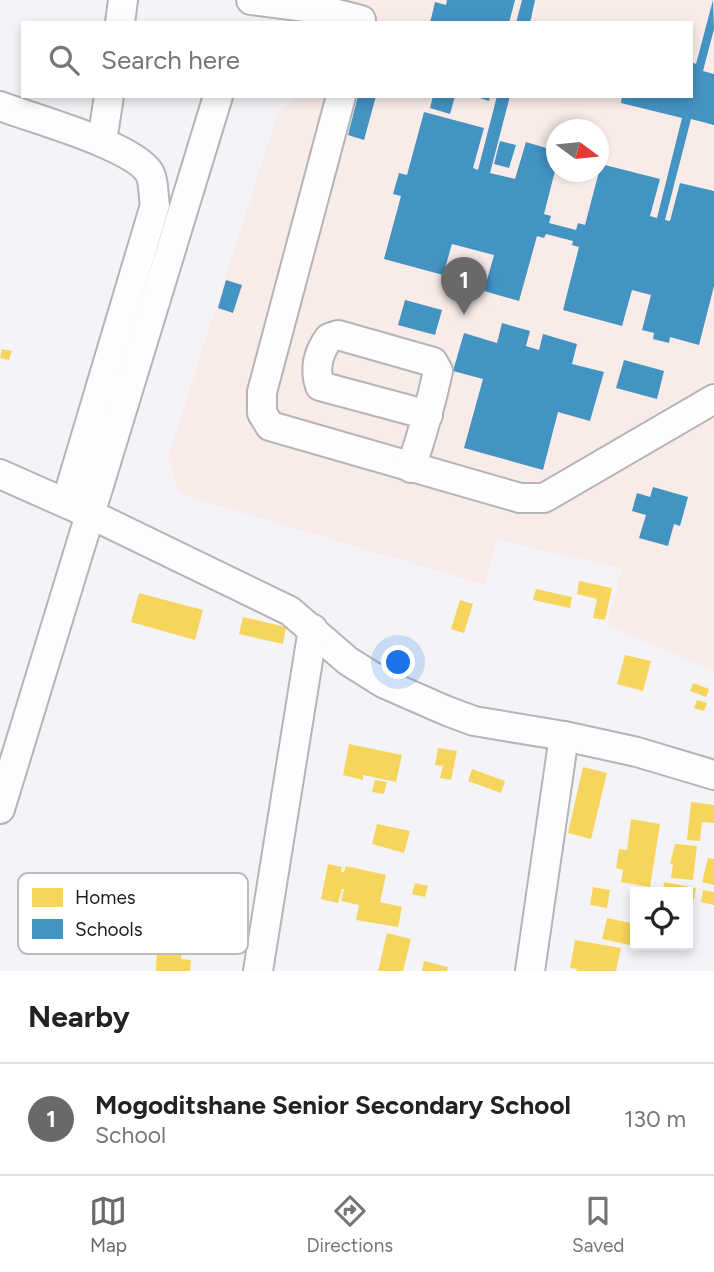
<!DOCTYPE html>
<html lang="en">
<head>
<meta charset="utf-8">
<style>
	:root { --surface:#fff; --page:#f2f2f2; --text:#222; --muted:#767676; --line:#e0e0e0; --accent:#69696c }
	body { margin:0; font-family:Figtree,sans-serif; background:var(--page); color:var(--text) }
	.controls { position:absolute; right:21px; bottom:21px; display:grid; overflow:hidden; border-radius:0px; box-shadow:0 4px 10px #0003 }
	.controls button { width:63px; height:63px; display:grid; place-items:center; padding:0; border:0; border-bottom:2px solid var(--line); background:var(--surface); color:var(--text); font:35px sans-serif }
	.compass { position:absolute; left:546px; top:119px; width:63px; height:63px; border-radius:50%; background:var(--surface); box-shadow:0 4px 10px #0003; rotate:105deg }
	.you { position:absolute; left:399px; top:663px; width:24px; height:24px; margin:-18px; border:5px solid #fff; border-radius:50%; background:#1a73e8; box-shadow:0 0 0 10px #1a73e833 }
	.badge { display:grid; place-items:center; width:46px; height:46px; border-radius:50%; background:var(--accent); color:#fff; font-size:23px; font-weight:700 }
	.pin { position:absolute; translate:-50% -58px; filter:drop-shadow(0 2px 4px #0008) }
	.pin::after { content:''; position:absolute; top:37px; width:24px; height:21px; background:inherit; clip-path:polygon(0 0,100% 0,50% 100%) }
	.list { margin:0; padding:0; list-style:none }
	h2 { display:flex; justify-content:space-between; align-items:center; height:91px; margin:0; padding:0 28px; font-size:30px }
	h2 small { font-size:23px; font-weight:400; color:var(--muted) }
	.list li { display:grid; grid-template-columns:46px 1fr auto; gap:21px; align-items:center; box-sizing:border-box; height:112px; padding:0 28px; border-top:2px solid var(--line) }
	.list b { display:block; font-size:26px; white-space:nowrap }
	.list p { margin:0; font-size:23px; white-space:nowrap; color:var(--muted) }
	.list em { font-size:23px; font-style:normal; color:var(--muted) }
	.icon { flex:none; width:38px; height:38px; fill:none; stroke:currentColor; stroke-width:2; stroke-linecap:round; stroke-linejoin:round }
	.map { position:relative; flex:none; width:714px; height:971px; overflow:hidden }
	.search { position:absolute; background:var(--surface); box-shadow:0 4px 10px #0003; left:21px; right:21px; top:21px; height:77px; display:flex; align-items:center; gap:18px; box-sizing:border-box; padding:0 24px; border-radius:0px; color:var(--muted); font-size:26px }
	.sheet { height:203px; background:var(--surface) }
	nav { display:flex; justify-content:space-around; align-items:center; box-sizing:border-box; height:98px; border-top:2px solid var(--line); background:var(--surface); font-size:19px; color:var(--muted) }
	nav a { display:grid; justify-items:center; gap:4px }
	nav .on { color:var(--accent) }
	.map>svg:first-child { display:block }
	.education { fill:#f9ebe8; fill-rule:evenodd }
	.homes { fill:#f6d55c }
	.schools { fill:#4393c3 }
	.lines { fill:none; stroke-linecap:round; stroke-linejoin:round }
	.minor-casing { stroke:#b5b5b8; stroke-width:32 }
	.minor { stroke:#fdfdfe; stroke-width:28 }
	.key { fill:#fff; stroke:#bcbcbc; stroke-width:2 }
	.key-label { font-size:19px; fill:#1e1e21 }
</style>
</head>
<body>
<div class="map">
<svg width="714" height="971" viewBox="0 0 714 971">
	<rect width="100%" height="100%" fill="#f4f4f8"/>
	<path class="education" d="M315,0H714V671L607,625L622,569L497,539L485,585L180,494L168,458L279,109L302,96H691V23H310ZM556,130H598V172H556Z"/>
	<g class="homes">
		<polygon points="2,349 12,351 9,360 0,358"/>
		<polygon points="579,581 612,588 605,620 593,618 597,599 577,594"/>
		<polygon points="536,589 572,597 570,608 533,600"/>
		<polygon points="139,593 203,610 195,640 131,622"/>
		<polygon points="460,600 473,604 464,633 451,629"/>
		<polygon points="243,617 286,627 283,644 239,634"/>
		<polygon points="625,655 651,661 643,691 617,684"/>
		<polygon points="693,683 709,689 706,697 690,691"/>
		<polygon points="697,700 707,703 704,711 694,708"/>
		<polygon points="349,744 402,755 396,782 363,775 363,780 343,775"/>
		<polygon points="438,748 457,751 451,780 440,778 443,766 435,765"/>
		<polygon points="583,767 607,773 591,839 568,833"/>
		<polygon points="472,769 505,781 501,793 468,781"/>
		<polygon points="375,780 387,782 384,794 372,792"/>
		<polygon points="691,802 714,805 714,823 702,822 700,841 687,840"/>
		<polygon points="631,819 660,824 650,887 621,882 623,870 616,868 619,849 627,850"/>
		<polygon points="377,824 410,831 404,853 372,844"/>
		<polygon points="675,844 697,846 693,880 671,878 673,864 670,864"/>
		<polygon points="708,858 714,859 714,885 702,882"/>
		<polygon points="328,864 342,867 341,872 344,872 346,866 386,875 380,902 402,907 398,927 356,920 359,905 341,901 344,889 342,889 338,903 321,899"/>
		<polygon points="664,882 696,888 694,899 688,898 688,892 663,892"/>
		<polygon points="415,883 428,886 425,897 412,894"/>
		<polygon points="593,887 610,890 607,908 590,905"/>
		<polygon points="703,890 714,892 714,905 701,902"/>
		<polygon points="607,918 635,924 635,945 643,945 642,948 602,939"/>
		<polygon points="387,933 411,939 403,971 378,971"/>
		<polygon points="575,940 621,948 616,971 576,971 577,969 570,968"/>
		<polygon points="666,945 680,945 679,950 665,947"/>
		<polygon points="157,948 182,949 181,959 191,960 190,971 156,971"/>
		<polygon points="424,961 448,967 447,971 422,971"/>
	</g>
	<g class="schools">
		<polygon points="447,0 515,0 509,23 430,23 435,2 446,5"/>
		<polygon points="522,0 535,0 530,23 516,23"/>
		<polygon points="713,0 714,29 703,71 714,74 714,125 691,119 665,220 670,221 680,183 714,191 714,286 699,345 670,337 669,343 653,339 654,333 642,330 651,295 632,290 622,326 563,310 579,247 572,245 573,241 546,234 544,238 537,236 519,301 484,291 494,255 452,244 443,275 384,259 401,196 393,194 399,173 407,175 424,112 484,128 473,168 478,170 497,96 510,96 490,173 515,179 526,142 556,151 556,167 544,214 551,216 549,223 576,230 578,223 585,225 601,164 660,179 650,216 657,218 682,118 621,103 622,96 691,96 691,62 696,64"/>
		<polygon points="358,96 376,96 364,140 348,135"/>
		<polygon points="433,96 455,96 450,114 430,108"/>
		<polygon points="474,96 490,96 489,101"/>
		<polygon points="500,141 516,145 509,168 494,164"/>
		<polygon points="226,280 242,285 233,313 218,308"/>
		<polygon points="405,300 442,310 435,335 398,325"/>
		<polygon points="502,323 530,331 526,346 539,350 543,334 577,344 572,364 604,372 590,421 558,412 543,470 464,448 483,379 453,371 464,333 497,343"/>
		<polygon points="624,360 664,371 657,399 616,388"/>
		<polygon points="653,487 688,497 680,526 674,524 668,546 639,538 646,515 632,511 637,493 650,497"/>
	</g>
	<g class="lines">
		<g class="minor-casing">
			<g id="minor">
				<polyline points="251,0 313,8 361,20"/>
				<polyline points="120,23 123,0"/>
				<polyline points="341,96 262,392 262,413 270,426 520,498 544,498 714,399"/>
				<path d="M0,106C34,119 131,145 149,172C154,180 153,195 155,205L66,503"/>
				<polyline points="102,141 109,96"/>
				<path d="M411,468C422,435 431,404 438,371L433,362L338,335L329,338C318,353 314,368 320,386L428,415"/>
				<polyline points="0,474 90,514 290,611 348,661 383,683 447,711 474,721 564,736 637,752 714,775"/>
				<polyline points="0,809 218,96"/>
				<polyline points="258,971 313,629"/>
				<polyline points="530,971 564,736"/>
			</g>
		</g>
		<use href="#minor" class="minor"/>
	</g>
	<rect x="18" y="873" width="230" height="81" rx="10" class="key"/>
	<rect x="32" y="888" width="31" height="19" fill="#f6d55c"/>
	<rect x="32" y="919" width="31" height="20" fill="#4393c3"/>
	<g class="key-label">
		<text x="75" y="904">Homes</text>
		<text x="75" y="936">Schools</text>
	</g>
</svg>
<div class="controls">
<button><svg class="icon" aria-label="locate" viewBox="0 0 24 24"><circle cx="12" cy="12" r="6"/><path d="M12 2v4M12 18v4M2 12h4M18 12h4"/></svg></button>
</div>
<svg class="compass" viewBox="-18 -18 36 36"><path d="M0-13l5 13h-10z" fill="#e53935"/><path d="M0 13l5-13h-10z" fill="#767676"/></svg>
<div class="you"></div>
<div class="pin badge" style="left:464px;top:315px">1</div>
<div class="search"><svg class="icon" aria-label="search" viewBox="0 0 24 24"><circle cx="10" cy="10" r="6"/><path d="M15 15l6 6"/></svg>Search here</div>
</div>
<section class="sheet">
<h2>Nearby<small></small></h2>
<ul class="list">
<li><span class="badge">1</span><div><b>Mogoditshane Senior Secondary School</b><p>School</p></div><em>130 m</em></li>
</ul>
</section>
<nav>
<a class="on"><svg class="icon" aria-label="map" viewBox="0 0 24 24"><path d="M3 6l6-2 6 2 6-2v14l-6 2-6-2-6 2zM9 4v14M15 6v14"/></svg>Map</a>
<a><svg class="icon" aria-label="directions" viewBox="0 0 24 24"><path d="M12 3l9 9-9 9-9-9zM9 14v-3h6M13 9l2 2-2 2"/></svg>Directions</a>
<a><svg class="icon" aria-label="saved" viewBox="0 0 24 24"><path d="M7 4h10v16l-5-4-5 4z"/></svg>Saved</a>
</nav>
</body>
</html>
